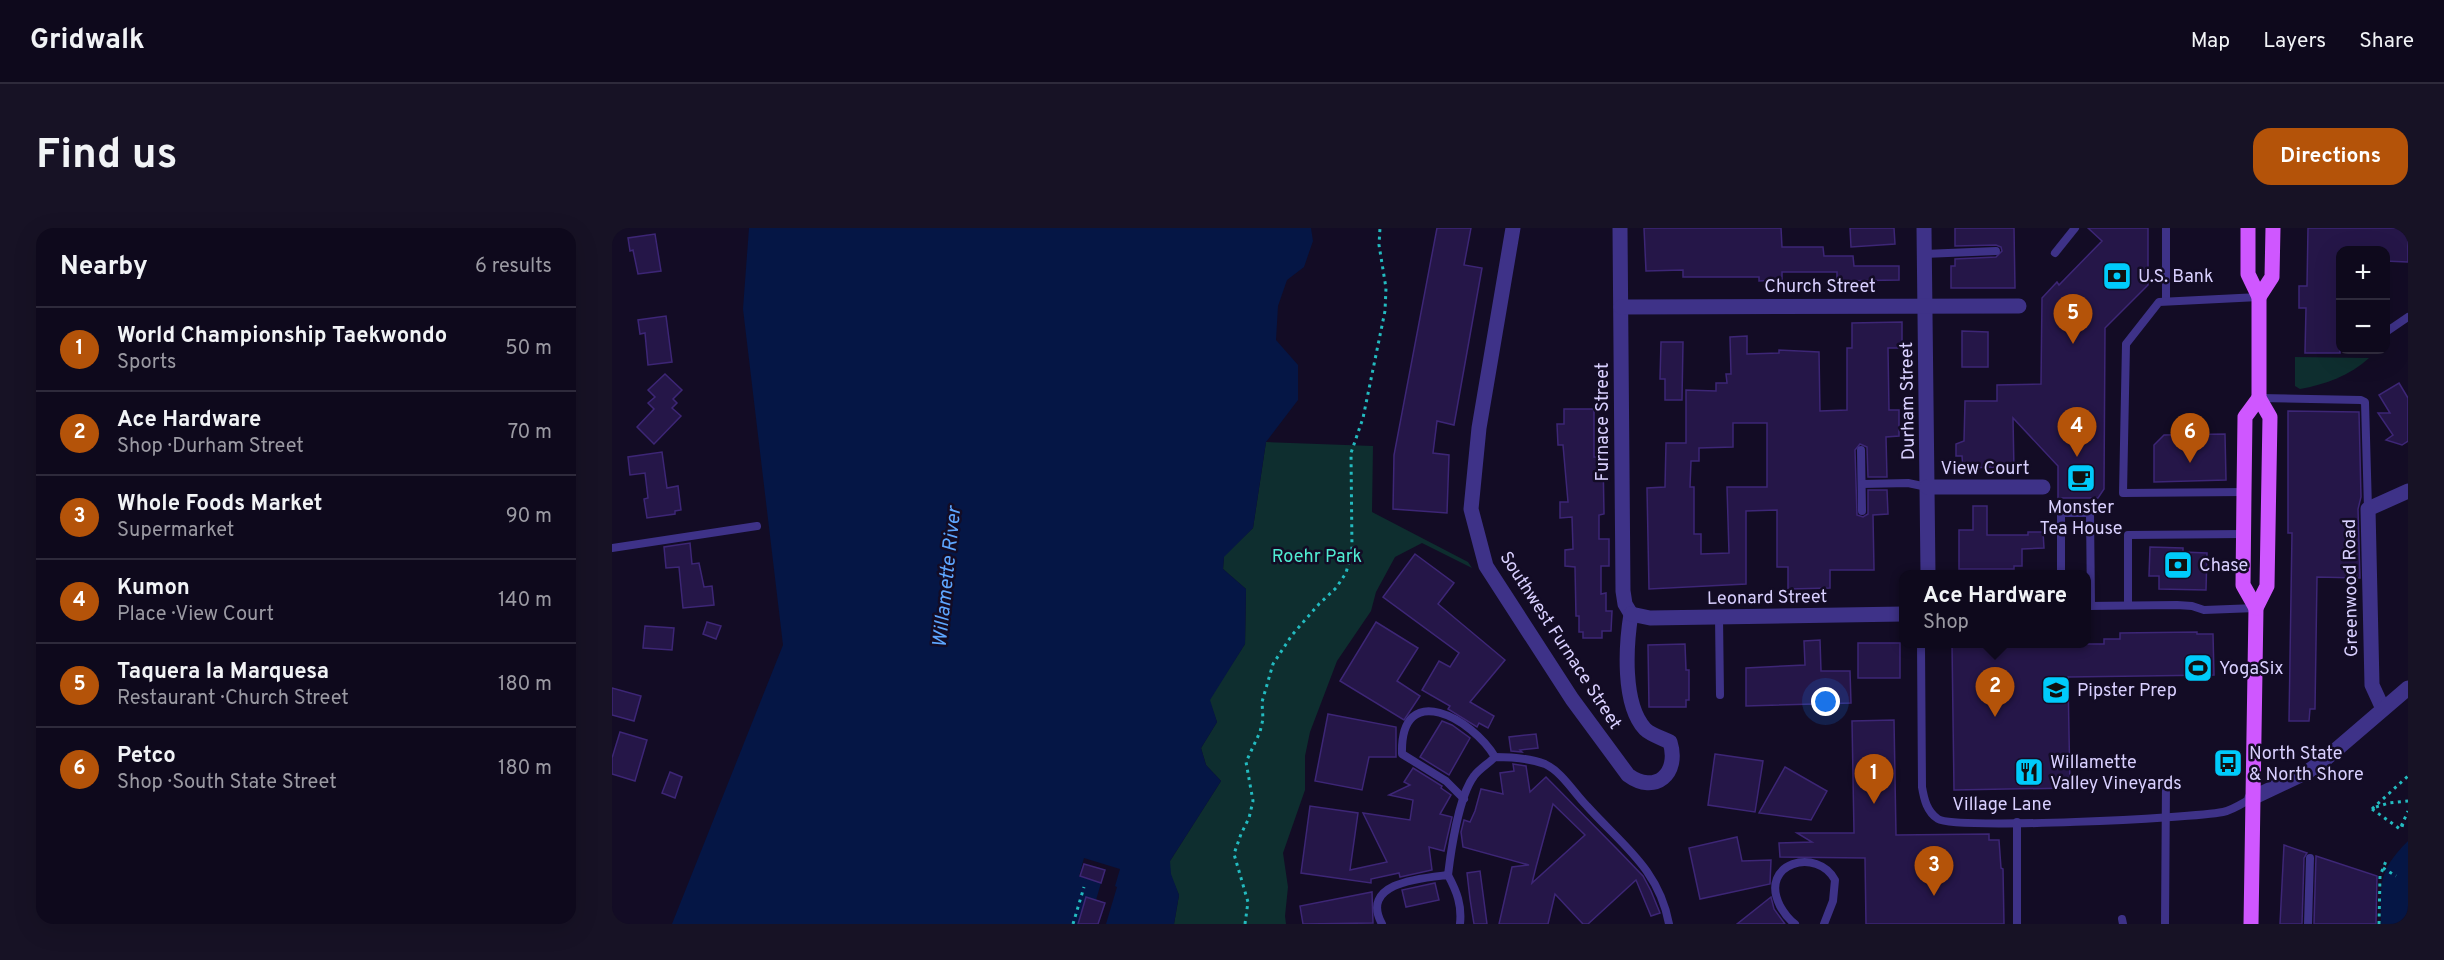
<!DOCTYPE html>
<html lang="en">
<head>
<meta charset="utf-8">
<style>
	:root { --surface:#0e091c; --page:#171225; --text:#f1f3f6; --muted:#9b9aa3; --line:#2e2a3b; --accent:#b45309 }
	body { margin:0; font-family:Overpass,sans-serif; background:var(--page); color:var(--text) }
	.controls { position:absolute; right:18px; top:18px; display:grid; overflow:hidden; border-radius:12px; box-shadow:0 6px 24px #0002 }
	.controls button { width:54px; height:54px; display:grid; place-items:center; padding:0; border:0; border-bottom:2px solid var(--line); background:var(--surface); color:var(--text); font:30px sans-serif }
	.you { position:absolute; left:1214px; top:474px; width:21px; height:21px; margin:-15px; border:4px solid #fff; border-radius:50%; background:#1a73e8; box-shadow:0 0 0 9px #1a73e833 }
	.badge { display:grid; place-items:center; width:39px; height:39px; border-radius:50%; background:var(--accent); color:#fff; font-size:20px; font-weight:700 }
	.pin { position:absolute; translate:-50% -50px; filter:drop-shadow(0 2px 3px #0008) }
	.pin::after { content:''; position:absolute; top:32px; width:21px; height:18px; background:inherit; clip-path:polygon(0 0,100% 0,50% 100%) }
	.popup { position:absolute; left:1287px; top:342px; width:192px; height:78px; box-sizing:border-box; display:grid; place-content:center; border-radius:12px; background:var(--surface); filter:drop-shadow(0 2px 4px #0005); font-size:20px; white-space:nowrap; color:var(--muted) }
	.popup b { font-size:22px; color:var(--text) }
	.popup::after { content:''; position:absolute; left:50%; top:100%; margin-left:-12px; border:12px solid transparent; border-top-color:var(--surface) }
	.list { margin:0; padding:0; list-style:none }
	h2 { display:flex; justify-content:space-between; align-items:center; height:78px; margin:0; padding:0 24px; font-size:26px }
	h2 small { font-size:20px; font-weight:400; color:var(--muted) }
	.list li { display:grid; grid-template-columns:39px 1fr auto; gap:18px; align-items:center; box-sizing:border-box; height:84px; padding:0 24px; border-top:2px solid var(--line) }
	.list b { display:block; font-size:22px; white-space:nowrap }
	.list p { margin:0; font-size:20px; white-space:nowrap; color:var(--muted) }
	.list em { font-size:20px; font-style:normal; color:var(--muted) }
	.map { position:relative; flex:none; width:1796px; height:696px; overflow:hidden; border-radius:18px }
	header { display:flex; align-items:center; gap:36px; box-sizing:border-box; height:84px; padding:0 30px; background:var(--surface); border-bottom:2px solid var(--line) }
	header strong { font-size:28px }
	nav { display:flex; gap:33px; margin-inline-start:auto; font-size:21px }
	.intro { display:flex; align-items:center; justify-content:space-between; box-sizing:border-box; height:144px; padding:0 36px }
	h1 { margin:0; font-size:42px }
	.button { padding:15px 27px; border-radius:18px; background:var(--accent); color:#fff; font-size:21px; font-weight:700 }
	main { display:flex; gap:36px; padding:0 36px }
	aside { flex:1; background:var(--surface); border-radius:18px; box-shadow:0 6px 24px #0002 }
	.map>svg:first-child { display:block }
	.green { fill:#0e2e2f }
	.water { fill:#051645 }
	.pier { fill:#130c25 }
	.building { fill:#251648; stroke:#3d2676; stroke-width:1.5; fill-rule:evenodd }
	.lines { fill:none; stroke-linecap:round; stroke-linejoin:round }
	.path { stroke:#23bbc0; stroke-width:3; stroke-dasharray:3 4.5; stroke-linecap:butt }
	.lane { stroke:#3e3288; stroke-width:8 }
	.street { stroke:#3e3288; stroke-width:15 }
	.primary { stroke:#cf57ff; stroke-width:15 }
	.labels { text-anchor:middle; stroke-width:5; stroke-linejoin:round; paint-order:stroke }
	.poi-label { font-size:18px; fill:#d9d0ff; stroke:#130c25; text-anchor:start }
	.street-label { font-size:18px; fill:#d9d0ff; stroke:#130c25 }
	.park-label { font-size:18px; fill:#50ebd2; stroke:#130c25 }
	.water-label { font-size:20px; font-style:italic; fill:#5ea6ff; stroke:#130c25 }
</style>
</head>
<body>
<header>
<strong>Gridwalk</strong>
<nav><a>Map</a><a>Layers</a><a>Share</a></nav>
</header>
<div class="intro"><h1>Find us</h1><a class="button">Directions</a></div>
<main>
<aside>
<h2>Nearby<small>6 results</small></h2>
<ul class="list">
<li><span class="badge">1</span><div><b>World Championship Taekwondo</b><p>Sports</p></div><em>50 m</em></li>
<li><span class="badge">2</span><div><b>Ace Hardware</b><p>Shop · Durham Street</p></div><em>70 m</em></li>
<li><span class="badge">3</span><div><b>Whole Foods Market</b><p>Supermarket</p></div><em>90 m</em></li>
<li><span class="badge">4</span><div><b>Kumon</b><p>Place · View Court</p></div><em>140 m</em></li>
<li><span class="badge">5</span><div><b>Taquera la Marquesa</b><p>Restaurant · Church Street</p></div><em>180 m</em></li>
<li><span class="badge">6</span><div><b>Petco</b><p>Shop · South State Street</p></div><em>180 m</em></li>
</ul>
</aside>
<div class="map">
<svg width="1796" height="696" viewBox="0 0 1796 696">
	<rect width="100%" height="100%" fill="#130c25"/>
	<g class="green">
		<path d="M1683,129L1757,130C1739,147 1712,157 1688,161L1683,158Z"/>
		<polygon points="654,214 761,218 760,284 856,334 860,340 810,315 783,329 764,364 759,383 725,433 698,504 693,528 693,562 671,625 676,659 673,688 674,696 562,696 567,667 558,646 558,633 609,553 594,537 589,520 605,494 597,472 633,416 634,361 611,341 612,328 641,300"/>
	</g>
	<g class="water">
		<polygon points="137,0 699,0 701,13 692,39 675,52 666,78 664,112 686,137 686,172 654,214 641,300 612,329 611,341 634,361 633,416 598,472 605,494 589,520 594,537 609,553 558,633 559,646 567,667 562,696 60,696 171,417 131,81"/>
		<path d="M1796,613V696H1769C1769,655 1765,644 1796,613Z"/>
	</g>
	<polygon class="pier" points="472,630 508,641 503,658 505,659 494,696 466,696 474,670 484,672 489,655 467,648"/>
	<g class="building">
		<polygon points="825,0 859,0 852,37 870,40 842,197 825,193 821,225 837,227 835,285 781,281 782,227"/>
		<polygon points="1032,0 1169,0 1170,19 1211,19 1212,28 1241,28 1242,38 1287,38 1287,52 1225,53 1225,44 1170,44 1170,52 1147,53 1147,49 1071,49 1071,42 1034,43"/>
		<polygon points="1238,0 1282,0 1283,16 1239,19"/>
		<polygon points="1343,0 1402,0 1403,60 1339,60 1339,38 1343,38 1343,31 1384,29 1390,23 1389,19 1384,17 1343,18"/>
		<polygon points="1476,0 1536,0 1536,57 1493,100 1492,261 1486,270 1446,270 1446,238 1401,190 1402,243 1387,243 1387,239 1351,240 1350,228 1344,228 1344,216 1352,213 1353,173 1385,173 1385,157 1429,156 1430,70 1445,54 1447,57 1490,13"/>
		<polygon points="1696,0 1796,0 1796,34 1773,33 1773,22 1728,22 1728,125 1693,125 1694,80 1687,80 1687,58 1695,58"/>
		<polygon points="43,6 49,43 26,46 21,22 18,23 16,10"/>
		<polygon points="54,88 60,134 36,137 33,105 28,106 26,92"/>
		<path d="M1290,94V120H1276L1277,182H1287V208L1274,209L1275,249H1256L1255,219L1248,216L1243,222L1245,287L1251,289L1256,286V262H1275L1276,286L1261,287L1262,342H1218V360L1176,361V339H1165V282L1134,283V356L1037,361L1035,260L1053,259L1054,215H1074V162L1104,163V155H1115L1114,146H1119L1118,109L1135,108V126L1167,125V122L1207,124L1208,183L1235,182V120H1240V95ZM1121,195H1155V259H1115L1117,325L1089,326V306H1082V259H1078L1079,233H1087V220L1121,219Z"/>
		<polygon points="1350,103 1376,104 1376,139 1350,139"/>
		<polygon points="1049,114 1071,114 1070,172 1053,172 1053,151 1048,151"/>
		<polygon points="53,146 70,162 61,171 65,175 60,180 69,188 42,216 25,199 42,181 36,175 43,169 36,162"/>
		<polygon points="1787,155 1796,170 1796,213 1790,217 1774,212 1781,207 1766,185 1778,185 1767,167"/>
		<polygon points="952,181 982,181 982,229 991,229 992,286 987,287 987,311 997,311 997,338 989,338 989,366 994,365 994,383 1000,383 999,403 990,403 990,410 971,410 971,404 967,404 967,388 964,388 963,339 953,338 953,322 961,321 960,289 948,290 948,274 956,274 951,217 946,217 945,196 952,196"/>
		<polygon points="1676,183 1747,184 1749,269 1746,281 1748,350 1705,349 1703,481 1698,481 1697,493 1677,493 1680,305 1676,305"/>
		<polygon points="1613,206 1614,252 1542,254 1542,217 1552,207"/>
		<polygon points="50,224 55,260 66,258 69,282 63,283 63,286 35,290 32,271 36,270 33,245 18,247 16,229"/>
		<polygon points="1361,278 1375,278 1375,307 1416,307 1416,304 1431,304 1432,320 1410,321 1410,338 1402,338 1402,341 1347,341 1347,302 1361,302"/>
		<polygon points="78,315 80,336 87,335 92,359 100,358 102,377 71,380 67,339 54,340 52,319"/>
		<polygon points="1538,319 1571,320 1571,324 1595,325 1594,362 1547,361 1547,348 1537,348"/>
		<polygon points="803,326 842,355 826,376 893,432 858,474 882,488 876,500 867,495 865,499 836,481 838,478 810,462 827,433 838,439 847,425 771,369"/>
		<polygon points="95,394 109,398 104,411 91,406"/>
		<polygon points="764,394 806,420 785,453 808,468 792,492 728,453"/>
		<polygon points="33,398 62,400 60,422 31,420"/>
		<polygon points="1585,404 1585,406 1601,406 1602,447 1456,449 1458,560 1342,562 1340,416 1492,416 1492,411 1508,411 1508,405"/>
		<polygon points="1208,412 1209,443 1238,443 1239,475 1134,478 1134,440 1193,437 1192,413"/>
		<rect x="1246" y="415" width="42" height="35"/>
		<polygon points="1073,416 1074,442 1077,442 1077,472 1074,472 1074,479 1037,479 1036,417"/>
		<polygon points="0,460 29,468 22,493 0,487"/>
		<polygon points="716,486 784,499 784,529 757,529 750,562 703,553"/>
		<polygon points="1282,492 1284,607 1377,606 1377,612 1387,612 1389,640 1391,641 1392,696 1254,696 1253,630 1168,629 1167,615 1200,614 1185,605 1242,605 1240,493"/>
		<polygon points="830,493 840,497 858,510 837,547 808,529"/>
		<polygon points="8,504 35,512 23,553 0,546 0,530"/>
		<polygon points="924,506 926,520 908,522 910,524 899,523 897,509"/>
		<polygon points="1103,526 1151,533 1143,584 1096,577"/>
		<path d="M901,536L914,538L918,564L934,549L1005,621L1031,648L1039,663L1048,685L1039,688L1024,652L976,696H971L943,666L936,696H887L900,639L917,637L851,619L849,604L852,592L858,594L863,583L869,561L891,566L888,545L902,543ZM941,576L973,607L920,655L924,639Z"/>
		<polygon points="1173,539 1215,563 1199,592 1147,585"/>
		<polygon points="801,540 830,558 829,560 839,567 828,586 840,589 832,623 817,619 820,642 788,649 787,645 759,651 759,655 689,645 698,578 746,585 738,642 775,634 751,585 798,592 801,572 777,567 798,557 792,554"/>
		<polygon points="58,544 70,549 63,570 50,565"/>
		<polygon points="1125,609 1130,633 1159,632 1158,656 1088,671 1077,620"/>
		<polygon points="1672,617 1695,625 1692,630 1690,696 1668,696"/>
		<polygon points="1704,628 1765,648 1764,696 1702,696"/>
		<polygon points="472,636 493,642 489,655 468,648"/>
		<polygon points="868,643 875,696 862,696 858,671 855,645"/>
		<polygon points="823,655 827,672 794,679 790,662"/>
		<polygon points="760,664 761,695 691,696 688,678"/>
		<polygon points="474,669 493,675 486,696 466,696"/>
		<polygon points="1159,669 1162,681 1173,696 1125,696"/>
	</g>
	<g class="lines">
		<g class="path">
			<polyline points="1764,579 1777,575 1796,573"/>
			<polyline points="1760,581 1788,601 1796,583"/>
			<polyline points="1760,581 1796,548"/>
			<polyline points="1789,597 1796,599"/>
			<polyline points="1771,640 1784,648"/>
			<polyline points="461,696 472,659"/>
			<polyline points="633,696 636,674 622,626 629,606 637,590 641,573 634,534 648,504 651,491 650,474 661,436 680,407 707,376 724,360 734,345 740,322 739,225 751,190 773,83 774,60 767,17 768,0"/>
			<polyline points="1767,696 1768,648 1774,633"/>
		</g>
		<g class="lane">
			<polyline points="1554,0 1554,72"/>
			<polyline points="1443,25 1463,0"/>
			<polyline points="1312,26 1384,23"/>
			<polyline points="1774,104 1796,89"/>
			<polyline points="1647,170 1749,172 1753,174 1756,281"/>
			<polyline points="1249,222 1250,283"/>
			<polyline points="1250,256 1296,255 1315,259"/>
			<polyline points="1632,264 1511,265 1514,116 1547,74 1647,69"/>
			<polyline points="0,320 145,298"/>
			<polyline points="1449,346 1449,285 1478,285 1479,378"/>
			<polyline points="1516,377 1516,307 1632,306"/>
			<polyline points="1474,378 1565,377 1580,378 1592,382 1644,380"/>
			<polyline points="1107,389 1108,467"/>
			<path d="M1309,416L1310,559C1312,571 1315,584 1326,591C1344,602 1580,590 1611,584C1621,582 1631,575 1640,570"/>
			<path d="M852,571L834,553L790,526C788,450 861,491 883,529"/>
			<path d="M836,647C839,622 847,568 862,548C867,541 877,535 883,529C900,529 917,530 933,536C950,544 962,565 975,578C1010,617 1047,641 1057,696"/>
			<polyline points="1510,691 1511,696"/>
			<path d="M770,696C747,654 811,650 836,647C845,664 850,677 848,696"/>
			<path d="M1183,696C1176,691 1172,685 1168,678C1146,634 1206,619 1223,652L1221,673L1212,696"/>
			<polyline points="1405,696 1405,594"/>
			<polyline points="1553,696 1554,554"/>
			<polyline points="1696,696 1698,630"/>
		</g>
		<g class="street">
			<path d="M901,0L867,200L859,281L874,338L960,471L1016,547C1043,567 1068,546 1058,514C1050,510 1039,507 1033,501C1010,476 1014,417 1019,386"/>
			<polyline points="1008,0 1011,363 1013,376 1019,386"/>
			<polyline points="1312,0 1316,346"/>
			<polyline points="1009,79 1407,78"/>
			<polyline points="1315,259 1431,259"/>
			<polyline points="1019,386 1038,390 1292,386"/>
			<polyline points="1771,481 1760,457 1756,281 1796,263"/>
			<polyline points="1640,570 1695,544 1711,533 1796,460"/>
		</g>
		<g class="primary">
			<polyline points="1636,0 1636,46 1647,69 1647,170 1658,189 1655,358 1644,380 1639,696"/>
			<polyline points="1647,69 1660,49 1661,0"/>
			<polyline points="1644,380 1631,357 1632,264 1633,189 1647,170"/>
		</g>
	</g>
	<defs>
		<g id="bank-square" transform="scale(1.5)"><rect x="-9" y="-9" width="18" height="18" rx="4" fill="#00cbfb" stroke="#130c25"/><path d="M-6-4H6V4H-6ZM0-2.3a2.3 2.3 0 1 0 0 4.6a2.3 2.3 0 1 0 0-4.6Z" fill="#111"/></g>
		<g id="cafe-square" transform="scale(1.5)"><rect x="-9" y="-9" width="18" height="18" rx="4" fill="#00cbfb" stroke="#130c25"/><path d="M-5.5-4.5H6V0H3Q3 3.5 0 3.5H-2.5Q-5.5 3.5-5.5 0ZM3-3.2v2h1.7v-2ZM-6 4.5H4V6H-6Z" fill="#111"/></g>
		<g id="stadium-square" transform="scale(1.5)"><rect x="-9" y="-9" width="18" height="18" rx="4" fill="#00cbfb" stroke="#130c25"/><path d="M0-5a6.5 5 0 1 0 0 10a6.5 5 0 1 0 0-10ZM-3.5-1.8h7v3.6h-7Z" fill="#111"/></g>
		<g id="school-square" transform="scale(1.5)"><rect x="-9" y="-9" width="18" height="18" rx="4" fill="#00cbfb" stroke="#130c25"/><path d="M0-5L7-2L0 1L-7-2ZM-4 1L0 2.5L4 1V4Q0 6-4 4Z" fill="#111"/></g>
		<g id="bus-square" transform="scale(1.5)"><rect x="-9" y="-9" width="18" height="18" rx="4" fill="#00cbfb" stroke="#130c25"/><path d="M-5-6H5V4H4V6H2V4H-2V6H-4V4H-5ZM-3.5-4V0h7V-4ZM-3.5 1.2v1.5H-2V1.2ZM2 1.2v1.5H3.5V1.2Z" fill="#111"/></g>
		<g id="restaurant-square" transform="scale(1.5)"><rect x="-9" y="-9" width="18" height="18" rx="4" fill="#00cbfb" stroke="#130c25"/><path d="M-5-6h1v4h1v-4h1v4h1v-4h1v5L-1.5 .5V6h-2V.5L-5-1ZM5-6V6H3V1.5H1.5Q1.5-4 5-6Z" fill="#111"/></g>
	</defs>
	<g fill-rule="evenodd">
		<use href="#bank-square" x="1505" y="48"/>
		<use href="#cafe-square" x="1469" y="250"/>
		<use href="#bank-square" x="1566" y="337"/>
		<use href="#stadium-square" x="1586" y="440"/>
		<use href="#school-square" x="1444" y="462"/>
		<use href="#bus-square" x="1616" y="535"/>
		<use href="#restaurant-square" x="1417" y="544"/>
	</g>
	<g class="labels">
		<g class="poi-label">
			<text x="1526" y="54">U.S. Bank</text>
			<text x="1469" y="285" text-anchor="middle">Monster<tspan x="1469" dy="21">Tea House</tspan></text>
			<text x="1587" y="343">Chase</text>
			<text x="1607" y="446">YogaSix</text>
			<text x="1465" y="468">Pipster Prep</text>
			<text x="1637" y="531">North State<tspan x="1637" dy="21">&amp; North Shore</tspan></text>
			<text x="1438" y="540">Willamette<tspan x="1438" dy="21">Valley Vineyards</tspan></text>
		</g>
		<g class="street-label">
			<text x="1208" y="64">Church Street</text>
			<text transform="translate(1295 173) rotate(-91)" y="6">Durham Street</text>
			<text transform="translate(990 194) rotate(-90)" y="6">Furnace Street</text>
			<text x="1373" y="246">View Court</text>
			<text transform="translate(1738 360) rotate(-91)" y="6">Greenwood Road</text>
			<text transform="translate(1155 369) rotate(-1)" y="6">Leonard Street</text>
			<text transform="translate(949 412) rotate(57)" y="6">Southwest Furnace Street</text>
			<text x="1390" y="582">Village Lane</text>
		</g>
		<g class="park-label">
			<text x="705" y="334">Roehr Park</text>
		</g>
		<g class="water-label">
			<text transform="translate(334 349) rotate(-84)" y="7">Willamette River</text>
		</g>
	</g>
</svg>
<div class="controls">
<button>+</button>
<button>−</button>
</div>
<div class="you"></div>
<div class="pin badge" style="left:1262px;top:576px">1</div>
<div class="pin badge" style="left:1383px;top:489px">2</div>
<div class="popup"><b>Ace Hardware</b>Shop</div>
<div class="pin badge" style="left:1322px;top:668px">3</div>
<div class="pin badge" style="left:1465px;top:229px">4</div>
<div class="pin badge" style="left:1461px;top:116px">5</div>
<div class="pin badge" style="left:1578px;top:235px">6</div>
</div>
</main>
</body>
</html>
